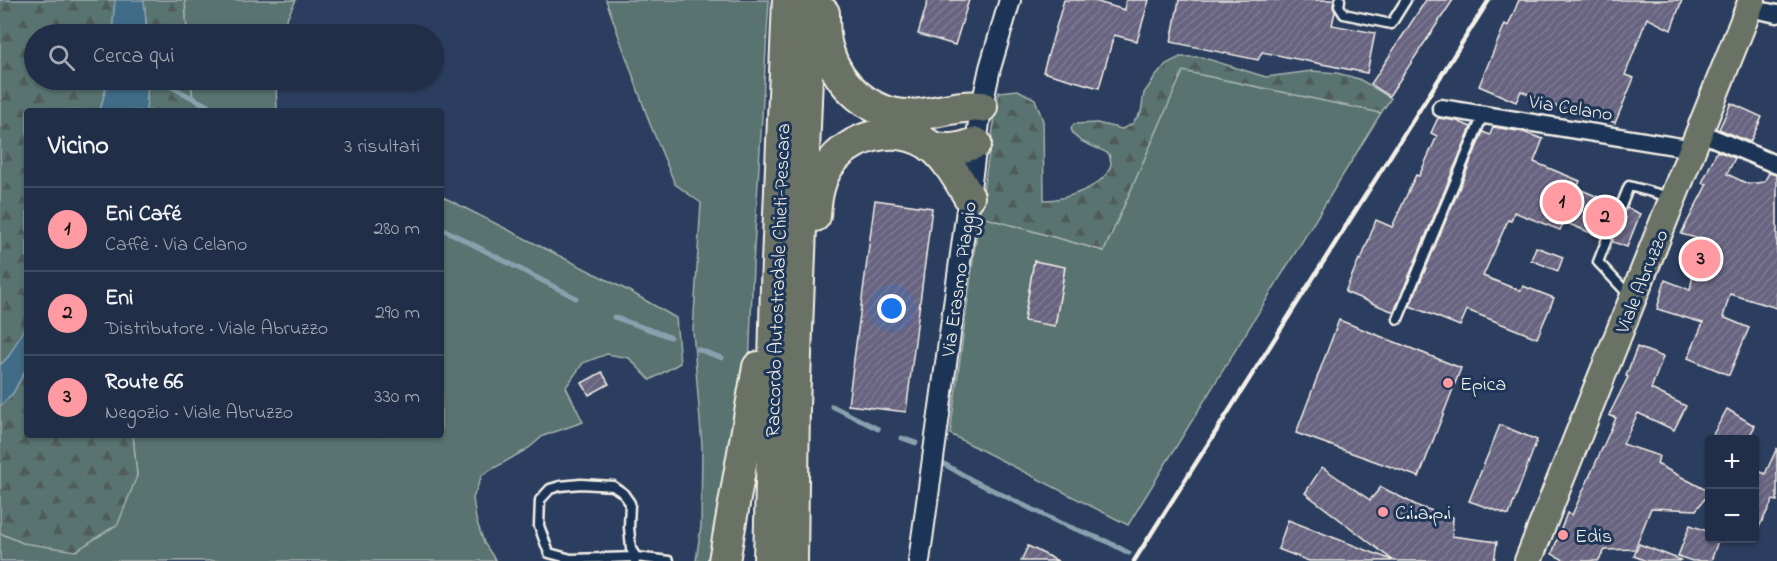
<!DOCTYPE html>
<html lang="it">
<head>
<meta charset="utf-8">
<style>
	:root { --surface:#212e47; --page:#29364e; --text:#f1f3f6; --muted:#a2a8b4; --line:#3e4a60; --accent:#ff9aa2 }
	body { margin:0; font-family:"Indie Flower",sans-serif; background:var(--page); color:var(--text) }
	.controls { position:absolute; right:18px; bottom:18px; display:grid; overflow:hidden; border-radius:6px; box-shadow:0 2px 4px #0004 }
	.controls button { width:54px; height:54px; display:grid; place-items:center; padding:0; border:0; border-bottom:2px solid var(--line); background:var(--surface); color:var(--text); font:30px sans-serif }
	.you { position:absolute; left:892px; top:309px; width:21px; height:21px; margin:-15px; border:4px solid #fff; border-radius:50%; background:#1a73e8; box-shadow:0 0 0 9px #1a73e833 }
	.badge { display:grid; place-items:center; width:39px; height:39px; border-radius:50%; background:var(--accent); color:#111; font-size:20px; font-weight:700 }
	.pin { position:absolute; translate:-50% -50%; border:3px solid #fff; box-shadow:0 2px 6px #0006 }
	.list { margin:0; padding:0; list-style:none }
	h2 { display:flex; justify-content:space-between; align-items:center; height:78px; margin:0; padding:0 24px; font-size:26px }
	h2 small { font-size:20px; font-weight:400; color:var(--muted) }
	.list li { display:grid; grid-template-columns:39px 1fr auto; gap:18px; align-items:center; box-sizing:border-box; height:84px; padding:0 24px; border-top:2px solid var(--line) }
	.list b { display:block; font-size:22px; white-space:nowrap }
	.list p { margin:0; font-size:20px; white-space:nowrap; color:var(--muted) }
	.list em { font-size:20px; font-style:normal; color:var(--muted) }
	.icon { flex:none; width:33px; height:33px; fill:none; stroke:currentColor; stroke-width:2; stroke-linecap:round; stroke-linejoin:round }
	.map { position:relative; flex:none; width:1777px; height:561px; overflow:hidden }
	.search { position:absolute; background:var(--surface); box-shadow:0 2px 4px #0004; left:24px; top:24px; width:420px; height:66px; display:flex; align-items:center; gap:15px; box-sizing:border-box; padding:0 21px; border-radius:33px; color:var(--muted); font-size:22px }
	.panel { position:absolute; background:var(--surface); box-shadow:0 2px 4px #0004; left:24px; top:108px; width:420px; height:330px; border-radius:6px }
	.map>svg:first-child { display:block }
	.grass { fill:#587370; stroke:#a6b2ac; stroke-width:1.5; fill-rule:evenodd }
	.forest { fill:url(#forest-firs); stroke:#a6b2ac; stroke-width:1.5 }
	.water { fill:#416c87; stroke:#89a1ae; stroke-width:1.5 }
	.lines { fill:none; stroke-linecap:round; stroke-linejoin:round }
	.stream { stroke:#89a1ae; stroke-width:5 }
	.building { fill:url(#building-hatch); stroke:#f4f1e8; stroke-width:1.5 }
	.service-casing { stroke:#f4f1e8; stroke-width:13 }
	.minor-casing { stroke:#f4f1e8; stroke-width:21 }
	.tertiary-casing { stroke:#f4f1e8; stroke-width:24 }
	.primary-casing { stroke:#f4f1e8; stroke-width:30 }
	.motorway-casing { stroke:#f4f1e8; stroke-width:34 }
	.service { stroke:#1d3557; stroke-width:8 }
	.minor { stroke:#1d3557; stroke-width:16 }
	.tertiary { stroke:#1d3557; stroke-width:20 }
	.primary { stroke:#6b7165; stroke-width:26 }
	.motorway { stroke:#6b7165; stroke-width:30 }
	.rail { stroke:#f4f1e8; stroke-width:4.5 }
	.poi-dot { fill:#ff9aa2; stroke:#1d3557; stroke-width:2 }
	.labels { text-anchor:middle; stroke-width:6; stroke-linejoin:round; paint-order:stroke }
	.street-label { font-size:20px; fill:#f4f1e8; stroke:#1d3557 }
	.poi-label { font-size:20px; fill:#f4f1e8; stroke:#1d3557; text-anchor:start }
</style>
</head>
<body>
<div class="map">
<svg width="1777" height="561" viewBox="0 0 1777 561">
	<defs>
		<pattern id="forest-firs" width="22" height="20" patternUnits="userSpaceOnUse" patternTransform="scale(1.5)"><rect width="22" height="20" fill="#587370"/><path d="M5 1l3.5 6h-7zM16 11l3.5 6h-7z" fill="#505b59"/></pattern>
		<pattern id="building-hatch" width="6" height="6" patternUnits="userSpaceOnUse" patternTransform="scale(1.5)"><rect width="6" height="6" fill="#676380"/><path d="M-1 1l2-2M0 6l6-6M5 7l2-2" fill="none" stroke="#7d7a92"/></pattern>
	</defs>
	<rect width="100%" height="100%" fill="#2c3e5f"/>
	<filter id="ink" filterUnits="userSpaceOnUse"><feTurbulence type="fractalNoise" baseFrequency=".0167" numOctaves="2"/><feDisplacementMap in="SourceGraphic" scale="12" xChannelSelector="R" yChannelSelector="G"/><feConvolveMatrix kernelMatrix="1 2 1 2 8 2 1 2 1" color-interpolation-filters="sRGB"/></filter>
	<g filter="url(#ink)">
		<g class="grass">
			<polygon points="185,0 296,0 279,34 187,34"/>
			<polygon points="606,0 769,0 753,265 749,368 718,561 696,561 701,526 702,446 693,331 701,203 675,184 650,124"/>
			<path d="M1183,71L1381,113L1128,525L950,434L979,216L1104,251ZM1034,261L1065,267L1055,326L1024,320Z"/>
			<polygon points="191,80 276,80 277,111 214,111 193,100"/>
			<polygon points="441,196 629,291 676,318 680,363 650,380 629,358 607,354 583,363 566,387 583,422 543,436 529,448 482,475 473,498 476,519 484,543 496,561 0,561 0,533 23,543 137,476 133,435 441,435"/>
		</g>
		<g class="forest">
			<polygon points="0,0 115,0 112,34 34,34 34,80 108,80 100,111 27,111 27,323 9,356 0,365"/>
			<polygon points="144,0 185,0 187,34 147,34"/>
			<path d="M1180,57H1201L1266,77L1312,71L1337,73L1359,79L1391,98L1381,113L1183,71L1104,251L979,216L999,92L1018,90L1035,99L1043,121L1044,200C1063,201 1108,186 1111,163C1111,162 1109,154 1109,154C1097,146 1074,144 1071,128L1074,124L1097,123L1122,129L1132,124L1141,112L1144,93L1156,76L1166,64Z"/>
			<polygon points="148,80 191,80 193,100 214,111 146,111"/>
			<polygon points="27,367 27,435 133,435 137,476 118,524 76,551 23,543 0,533 0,406 13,393"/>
		</g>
		<g class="water">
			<polygon points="115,0 144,0 147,34 112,34"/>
			<polygon points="108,80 148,80 146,111 100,111"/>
			<polygon points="27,323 27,367 13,393 0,406 0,365 9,356"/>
		</g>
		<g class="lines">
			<g class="stream">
				<polyline points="158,80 218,111"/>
				<polyline points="441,228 576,298"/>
				<polyline points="614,317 670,337"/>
				<polyline points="697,349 722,358"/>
				<polyline points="832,406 878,429"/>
				<polyline points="902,438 916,443"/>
				<polyline points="944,464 972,480 1060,523 1106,541 1129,553"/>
			</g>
		</g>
		<g class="building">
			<polygon points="928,0 969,0 955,45 918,34"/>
			<polygon points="1064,0 1091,0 1125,10 1126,0 1149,0 1137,41 1114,35 1099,88 1043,72"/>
			<polygon points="1179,0 1334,0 1333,6 1335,12 1332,25 1375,33 1367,73 1262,52 1258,60 1171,42"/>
			<polygon points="1426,0 1453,0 1389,96 1371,84"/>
			<polygon points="1519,0 1682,0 1671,30 1647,18 1625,75 1634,78 1615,123 1589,112 1586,119 1521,91 1516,102 1479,86 1505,24 1508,26"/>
			<polygon points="1731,103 1762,117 1750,142 1719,129"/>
			<polygon points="1438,118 1457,121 1471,127 1394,312 1345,292 1359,259 1361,260 1376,220 1392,227 1416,175 1419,176 1437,136 1431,133"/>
			<polygon points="1493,127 1523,132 1543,139 1534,162 1580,181 1577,188 1615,204 1615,207 1618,212 1622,212 1627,208 1640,214 1627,247 1613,242 1612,236 1609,233 1604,234 1601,237 1564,222 1560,230 1514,212 1511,221 1508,220 1483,276 1521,291 1523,286 1554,298 1537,338 1467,310 1460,326 1410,306 1483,132 1490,135"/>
			<polygon points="1717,151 1735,158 1727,174 1748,184 1764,182 1769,173 1777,175 1777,308 1730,294 1723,317 1749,328 1729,375 1688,358 1703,323 1657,309 1665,280 1690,290 1700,239 1681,234 1707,184 1702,183"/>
			<polygon points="875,200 932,208 906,412 848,405"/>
			<polygon points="1536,247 1563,257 1558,271 1531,260"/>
			<polygon points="1034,261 1065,267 1055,326 1024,321"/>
			<polygon points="1339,320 1461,368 1419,477 1296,433"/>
			<polygon points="1637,347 1663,357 1651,389 1686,406 1674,430 1638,413 1623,444 1659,456 1657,464 1710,492 1696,510 1651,508 1635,549 1605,550 1598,561 1566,561 1552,554 1567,513 1572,515 1616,418 1609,415 1628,377 1626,376"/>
			<polygon points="602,372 609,384 589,395 582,383"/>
			<polygon points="1727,409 1755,426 1747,440 1710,440"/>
			<polygon points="1500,425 1537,440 1509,515 1469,501"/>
			<polygon points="1777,448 1777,501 1773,500 1755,535 1755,478 1759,471 1765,474"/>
			<polygon points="1322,467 1370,500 1381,487 1420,507 1453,517 1452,536 1497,542 1494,561 1394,561 1305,493"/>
			<polygon points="1288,520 1392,560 1392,561 1309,561 1278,549"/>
			<polygon points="1690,525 1710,532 1710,538 1719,538 1711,561 1692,561 1678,556"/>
			<polygon points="1639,544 1681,560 1680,561 1646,561 1634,556"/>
			<polygon points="1028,546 1058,561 1021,561"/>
		</g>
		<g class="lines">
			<g class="service-casing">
				<g id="service">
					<polyline points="1340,0 1339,6 1344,14 1391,24 1406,0"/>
					<polyline points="1621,206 1629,186 1670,197"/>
					<polyline points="1607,239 1598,262 1630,296"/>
					<polyline points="1398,319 1483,115"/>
					<polyline points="635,561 636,557 571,559 549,553 539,526 540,500 550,489 560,486 581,484 613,486 623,493 630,503 629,527 631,549 636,557 669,561"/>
				</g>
			</g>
			<g class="minor-casing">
				<g id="minor">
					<polyline points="1749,8 1777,14"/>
					<polyline points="1441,108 1693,149"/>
					<polyline points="1699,132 1777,165"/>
				</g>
			</g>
			<g class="tertiary-casing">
				<polyline id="tertiary" points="919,561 980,115 990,68 1010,0"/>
			</g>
			<g class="primary-casing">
				<polyline id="primary" points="1528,561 1752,0"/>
			</g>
			<g class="motorway-casing">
				<g id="motorway">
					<path d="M824,13C824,25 824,38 828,50C838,85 871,115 909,115C933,115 957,104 982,107"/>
					<path d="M932,147C949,151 960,149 976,143"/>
					<path d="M815,216C816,199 819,181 828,167C849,136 894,124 926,143C944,153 959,180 969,197"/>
					<polyline points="724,561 758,367"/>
					<polyline points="769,561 776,286 788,0"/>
					<polyline points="792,561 794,406 810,0"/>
				</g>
			</g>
			<use href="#service" class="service"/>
			<use href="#minor" class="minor"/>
			<use href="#tertiary" class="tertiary"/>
			<use href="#primary" class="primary"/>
			<use href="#motorway" class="motorway"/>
			<polyline class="rail" points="1134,561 1489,0"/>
		</g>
	</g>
	<g class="poi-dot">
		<circle cx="1448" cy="383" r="6"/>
		<circle cx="1383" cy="512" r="6"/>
		<circle cx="1563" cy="535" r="6"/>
	</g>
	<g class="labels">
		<g class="street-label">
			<text transform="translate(1571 107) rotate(9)" y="7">Via Celano</text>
			<text transform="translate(958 279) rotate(-82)" y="7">Via Erasmo Piaggio</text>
			<text transform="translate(777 280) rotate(-88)" y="7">Raccordo Autostradale Chieti-Pescara</text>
			<text transform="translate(1641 281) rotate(-68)" y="7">Viale Abruzzo</text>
		</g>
		<g class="poi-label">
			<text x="1460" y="390">Epica</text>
			<text x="1395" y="519">C.i.a.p.i</text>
			<text x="1575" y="542">Edis</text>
		</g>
	</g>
</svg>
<div class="controls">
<button>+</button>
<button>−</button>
</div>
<div class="you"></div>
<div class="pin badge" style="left:1562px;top:202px">1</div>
<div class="pin badge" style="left:1605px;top:217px">2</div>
<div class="pin badge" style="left:1701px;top:259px">3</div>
<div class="search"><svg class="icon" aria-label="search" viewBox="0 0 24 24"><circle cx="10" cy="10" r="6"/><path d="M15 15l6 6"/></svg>Cerca qui</div>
<section class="panel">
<h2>Vicino<small>3 risultati</small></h2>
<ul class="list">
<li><span class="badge">1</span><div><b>Eni Café</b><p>Caffè · Via Celano</p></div><em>280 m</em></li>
<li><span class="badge">2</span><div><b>Eni</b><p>Distributore · Viale Abruzzo</p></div><em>290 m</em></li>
<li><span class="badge">3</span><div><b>Route 66</b><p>Negozio · Viale Abruzzo</p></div><em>330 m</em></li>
</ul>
</section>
</div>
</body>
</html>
